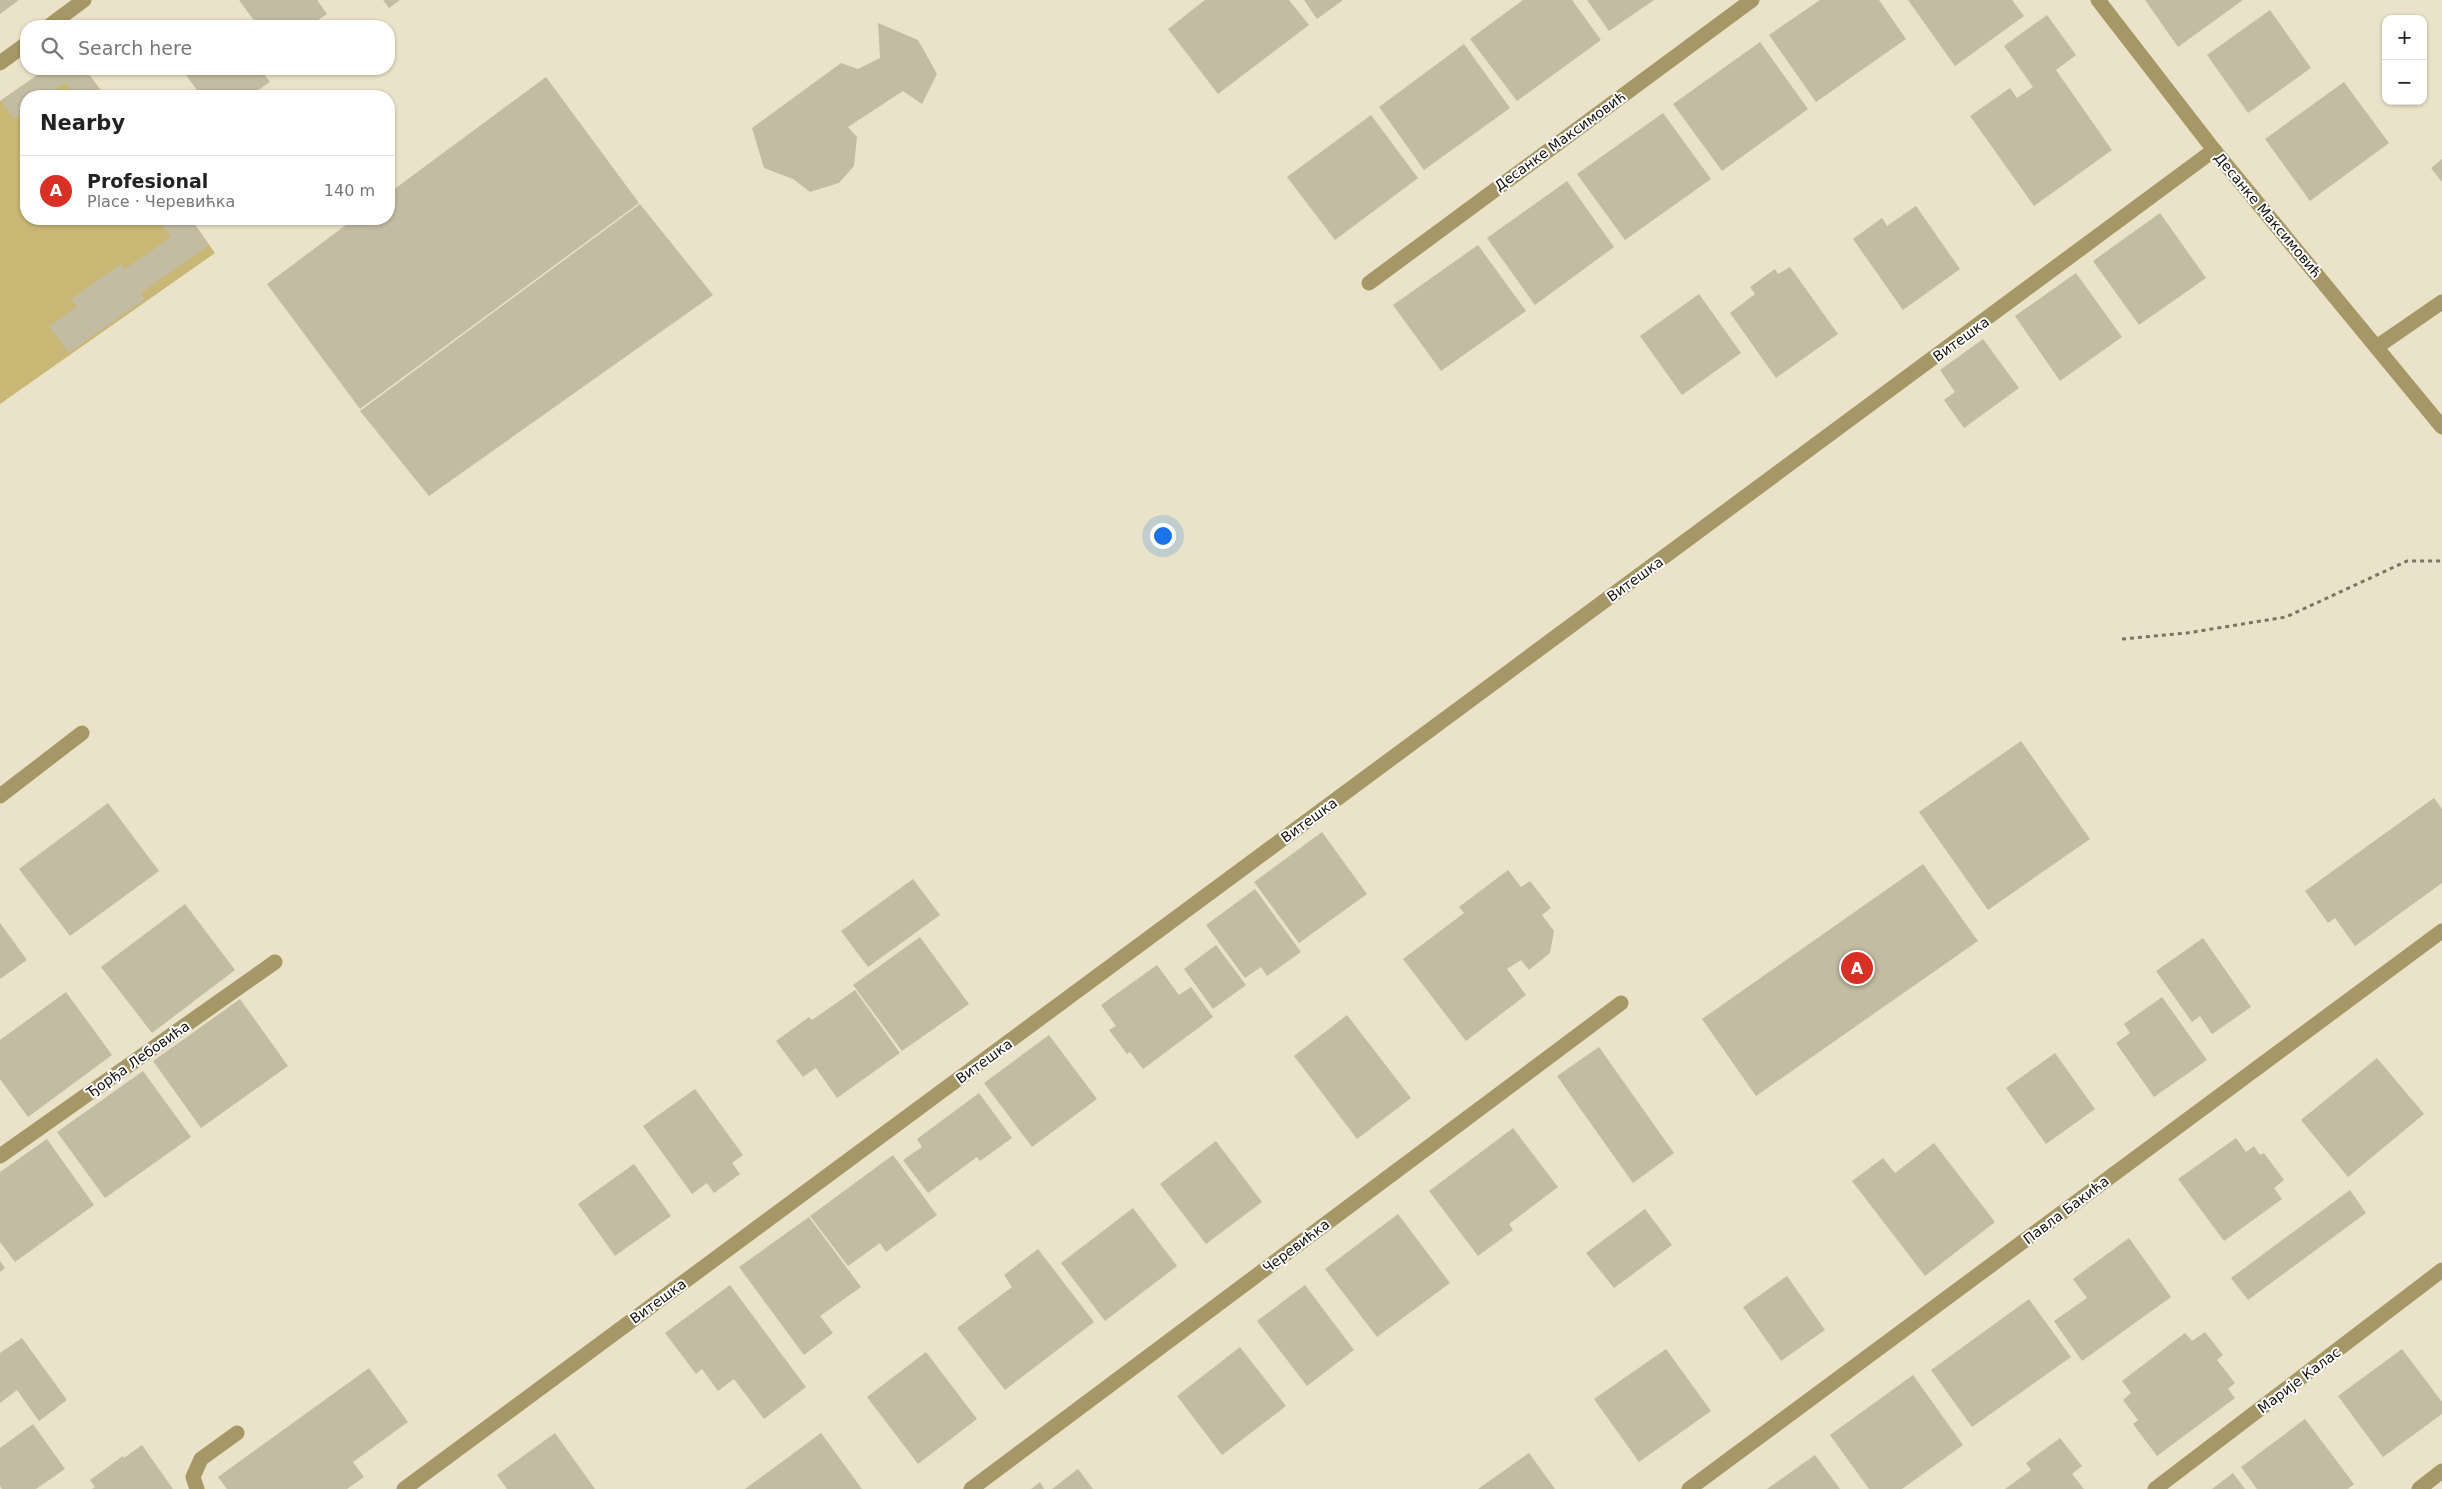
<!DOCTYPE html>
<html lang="en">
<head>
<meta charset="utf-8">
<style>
	:root { --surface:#fff; --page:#f2f2f2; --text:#222; --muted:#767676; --line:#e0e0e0; --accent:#d93025 }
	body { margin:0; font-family:"DejaVu Sans",sans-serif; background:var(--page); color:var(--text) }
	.controls { position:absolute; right:15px; top:15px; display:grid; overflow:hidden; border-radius:10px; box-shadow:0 1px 4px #0004 }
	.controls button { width:45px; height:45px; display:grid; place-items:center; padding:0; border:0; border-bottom:1px solid var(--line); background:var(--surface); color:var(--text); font:25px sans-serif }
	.you { position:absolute; left:1162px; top:535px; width:18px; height:18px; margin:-12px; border:4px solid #fff; border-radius:50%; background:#1a73e8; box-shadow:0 0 0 8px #1a73e833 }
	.badge { display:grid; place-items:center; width:32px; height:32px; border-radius:50%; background:var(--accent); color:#fff; font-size:16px; font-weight:700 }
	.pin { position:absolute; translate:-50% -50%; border:2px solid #fff; box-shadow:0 1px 5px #0006 }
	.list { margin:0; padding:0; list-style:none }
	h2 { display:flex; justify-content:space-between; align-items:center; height:65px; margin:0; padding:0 20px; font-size:21px }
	h2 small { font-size:16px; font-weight:400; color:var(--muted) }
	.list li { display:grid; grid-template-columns:32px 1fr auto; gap:15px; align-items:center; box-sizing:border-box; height:70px; padding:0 20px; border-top:1px solid var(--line) }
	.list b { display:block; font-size:19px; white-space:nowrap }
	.list p { margin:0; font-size:16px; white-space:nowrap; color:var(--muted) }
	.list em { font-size:16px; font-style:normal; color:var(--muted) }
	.icon { flex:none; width:28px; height:28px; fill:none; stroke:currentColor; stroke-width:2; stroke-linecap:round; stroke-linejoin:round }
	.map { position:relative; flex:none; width:2442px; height:1489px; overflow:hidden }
	.search { position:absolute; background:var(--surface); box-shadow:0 1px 4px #0004; left:20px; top:20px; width:375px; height:55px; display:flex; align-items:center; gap:12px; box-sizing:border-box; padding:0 18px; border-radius:20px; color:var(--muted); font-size:19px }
	.panel { position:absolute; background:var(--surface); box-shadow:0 1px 4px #0004; left:20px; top:90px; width:375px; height:135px; border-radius:20px }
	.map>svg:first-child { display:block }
	.green { fill:#c9b775 }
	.building { fill:#c3bca3 }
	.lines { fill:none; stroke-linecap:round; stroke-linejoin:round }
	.path { stroke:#797463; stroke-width:3; stroke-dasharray:4 4; stroke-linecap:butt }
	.minor { stroke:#a59866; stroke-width:15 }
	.labels { text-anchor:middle; stroke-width:4; stroke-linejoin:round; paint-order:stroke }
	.street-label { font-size:14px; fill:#141108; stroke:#fff }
</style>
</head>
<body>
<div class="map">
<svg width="2442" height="1489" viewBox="0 0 2442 1489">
	<rect width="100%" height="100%" fill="#eae3c9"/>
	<polygon class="green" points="46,69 85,69 105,96 26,96 26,219 191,219 215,253 0,404 0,101"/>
	<g class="building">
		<polygon points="0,0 19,0 0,14"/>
		<polygon points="239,0 317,0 327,14 309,26 258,26"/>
		<polygon points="383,0 400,0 389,8"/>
		<polygon points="1205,0 1289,0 1309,25 1218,94 1168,29"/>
		<polygon points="1304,0 1343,0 1317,19"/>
		<polygon points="1523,0 1572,0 1601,40 1517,101 1470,39"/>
		<polygon points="1587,0 1654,0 1609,31"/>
		<polygon points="1820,0 1879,0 1906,39 1816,102 1769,35"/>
		<polygon points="1908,0 2012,0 2024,16 1955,66"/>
		<polygon points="2145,0 2243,0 2178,47"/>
		<polygon points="2270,10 2311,68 2248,113 2207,55"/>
		<polygon points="2047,15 2076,55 2056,70 2112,150 2034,206 1970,116 2010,88 2017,98 2033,87 2004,46"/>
		<polygon points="226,21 230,26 218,26"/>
		<polygon points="878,23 918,40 937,74 922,104 903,91 848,127 857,137 854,166 839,183 810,192 793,179 764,168 752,128 841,63 858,69 880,58"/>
		<polygon points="1760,42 1808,109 1722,171 1673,104"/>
		<polygon points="1464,44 1510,108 1424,170 1379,107"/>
		<polygon points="46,69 85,69 104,96 75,96 65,83 46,96 26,96 26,110 14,119 1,101"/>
		<polygon points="182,69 260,69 270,82 249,96 201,96"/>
		<polygon points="546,77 639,203 360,409 267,284 354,219 389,219 389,193"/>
		<polygon points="2344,82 2389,143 2310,201 2265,139"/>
		<polygon points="1663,113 1711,179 1625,240 1577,174"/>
		<polygon points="1371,115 1418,178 1335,240 1287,177"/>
		<polygon points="2442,159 2442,182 2431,168"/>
		<polygon points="1567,181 1614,247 1535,305 1487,238"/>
		<polygon points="640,204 713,295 429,496 360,411"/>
		<polygon points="1916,206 1960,269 1903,310 1853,239 1882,218 1887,226"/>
		<polygon points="2160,213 2206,278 2139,325 2093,261"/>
		<polygon points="158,219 191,219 209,245 141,293 145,299 69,353 49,326 77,307 71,299 121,264 125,269 171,237"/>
		<polygon points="1478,245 1526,311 1441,371 1393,305"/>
		<polygon points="1790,267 1838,334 1776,378 1730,313 1755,294 1750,287 1775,269 1778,274"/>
		<polygon points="2076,273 2122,337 2060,381 2015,316"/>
		<polygon points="1699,294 1741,353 1682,395 1640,336"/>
		<polygon points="1983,339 2019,388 1964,428 1944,400 1955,392 1940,370"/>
		<polygon points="2021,741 2090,839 1988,910 1919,812"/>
		<polygon points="2434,798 2442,809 2442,883 2355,946 2335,918 2328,923 2305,891"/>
		<polygon points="108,803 159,871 70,936 19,869"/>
		<polygon points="1322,832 1367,894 1299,943 1254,882"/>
		<polygon points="1923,864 1978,941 1756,1096 1702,1019"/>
		<polygon points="1508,870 1521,887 1530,881 1551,908 1542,915 1554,931 1550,953 1529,970 1521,960 1507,969 1526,995 1466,1041 1403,959 1464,913 1459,907"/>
		<polygon points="913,879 940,915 868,967 841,931"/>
		<polygon points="1255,889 1301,952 1267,976 1261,967 1245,978 1206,925"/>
		<polygon points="185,904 235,970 152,1033 101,967"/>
		<polygon points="0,923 27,960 0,979"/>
		<polygon points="920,937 969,1004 902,1051 853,985"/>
		<polygon points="2203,938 2251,1007 2212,1034 2200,1016 2192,1022 2156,971"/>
		<polygon points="1216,945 1246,985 1213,1009 1184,969"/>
		<polygon points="1157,965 1179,995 1191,987 1213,1017 1143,1069 1130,1052 1127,1054 1109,1030 1116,1026 1101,1005"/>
		<polygon points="855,990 900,1053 837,1098 816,1068 803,1077 776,1041 809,1017 812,1020"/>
		<polygon points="66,992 112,1055 28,1117 0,1079 0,1040"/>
		<polygon points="2162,997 2207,1060 2154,1097 2116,1043 2130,1033 2124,1024"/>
		<polygon points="240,999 288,1066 201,1128 153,1061"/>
		<polygon points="1347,1015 1411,1098 1357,1139 1294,1056"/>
		<polygon points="1049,1035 1097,1099 1032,1147 984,1083"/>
		<polygon points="1599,1047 1674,1153 1633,1183 1557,1076"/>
		<polygon points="2055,1053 2095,1109 2046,1144 2006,1088"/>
		<polygon points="2377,1058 2424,1114 2348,1177 2301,1120"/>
		<polygon points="143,1071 191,1137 105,1198 57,1132"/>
		<polygon points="695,1089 743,1155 732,1163 740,1174 714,1193 707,1183 692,1194 643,1126"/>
		<polygon points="979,1093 1012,1138 980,1161 977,1157 928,1193 903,1160 922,1147 917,1139"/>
		<polygon points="1513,1128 1558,1187 1509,1224 1513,1230 1478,1256 1429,1191"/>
		<polygon points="2236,1138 2246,1152 2254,1146 2260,1155 2264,1153 2284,1180 2274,1188 2282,1199 2224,1241 2178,1179"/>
		<polygon points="47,1139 94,1205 15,1262 0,1242 0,1172"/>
		<polygon points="1216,1141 1262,1202 1206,1244 1160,1184"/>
		<polygon points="1934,1143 1995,1222 1925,1276 1852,1181 1883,1158 1895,1173"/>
		<polygon points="893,1155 937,1215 886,1252 880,1243 848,1266 810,1216"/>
		<polygon points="634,1164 671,1216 615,1256 578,1204"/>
		<polygon points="2350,1190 2366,1213 2248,1300 2231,1278"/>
		<polygon points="1133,1208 1177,1266 1105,1321 1061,1263"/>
		<polygon points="1645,1209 1672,1245 1614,1288 1586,1253"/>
		<polygon points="1398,1214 1450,1283 1377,1337 1325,1269"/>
		<polygon points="809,1217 861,1287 820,1316 833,1333 804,1355 739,1267"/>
		<polygon points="2129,1238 2171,1297 2082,1361 2054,1321 2087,1298 2073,1279"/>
		<polygon points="1038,1249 1094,1322 1005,1390 957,1328 1012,1287 1004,1275"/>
		<polygon points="0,1261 5,1268 0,1272"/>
		<polygon points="1787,1276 1825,1330 1781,1361 1743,1307"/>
		<polygon points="730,1285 806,1387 764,1419 734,1379 718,1391 702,1369 696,1374 665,1333"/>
		<polygon points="1305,1285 1354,1350 1307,1386 1257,1321"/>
		<polygon points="2029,1299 2071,1357 1972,1427 1931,1370"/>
		<polygon points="2205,1332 2223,1355 2217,1360 2235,1383 2228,1389 2235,1398 2157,1456 2133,1424 2138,1420 2123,1400 2131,1393 2122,1381 2185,1333 2192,1341"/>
		<polygon points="22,1338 67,1400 39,1421 17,1390 0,1403 0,1353"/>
		<polygon points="1240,1347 1286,1406 1222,1455 1177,1396"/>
		<polygon points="1666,1349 1711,1411 1639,1462 1594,1399"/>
		<polygon points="2402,1349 2442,1402 2442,1414 2383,1457 2338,1396"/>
		<polygon points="926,1352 977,1419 918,1464 867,1397"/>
		<polygon points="369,1368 408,1422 353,1462 364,1477 347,1489 227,1489 218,1477"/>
		<polygon points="1913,1375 1963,1445 1902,1489 1869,1489 1830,1435"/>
		<polygon points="2305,1419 2354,1484 2348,1489 2257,1489 2241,1467"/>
		<polygon points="33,1424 65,1469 36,1489 2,1489 0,1486 0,1448"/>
		<polygon points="555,1433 595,1489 507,1489 497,1475"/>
		<polygon points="821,1433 862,1489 745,1489"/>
		<polygon points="2060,1438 2082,1466 2072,1474 2084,1489 2005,1489 2031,1470 2026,1463"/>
		<polygon points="142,1445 173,1489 92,1489 95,1487 90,1480 123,1456 124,1458"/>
		<polygon points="1529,1453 1555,1489 1478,1489"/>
		<polygon points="1815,1455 1840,1489 1767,1489"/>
		<polygon points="1078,1469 1093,1489 1052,1489"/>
		<polygon points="2233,1473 2245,1489 2212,1489"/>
		<polygon points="1040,1482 1044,1489 1031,1489"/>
	</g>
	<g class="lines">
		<polyline class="path" points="2122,639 2187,633 2286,617 2407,561 2442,561"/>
		<g class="minor">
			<polyline points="2098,0 2214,150 2442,427"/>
			<polyline points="49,26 84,0"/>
			<polyline points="0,63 26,44"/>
			<polyline points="1369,283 1752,0"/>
			<polyline points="2378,346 2442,302"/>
			<polyline points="0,796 82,733"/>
			<polyline points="0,1156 275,962"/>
			<polyline points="197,1489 193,1477 201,1459 237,1433"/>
			<polyline points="404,1489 2214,150"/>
			<polyline points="971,1489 1621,1003"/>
			<polyline points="1689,1489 2442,931"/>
			<polyline points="2155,1489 2442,1270"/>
			<polyline points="2419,1489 2442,1471"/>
		</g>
	</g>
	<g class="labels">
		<g class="street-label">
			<text transform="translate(1560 141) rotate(-36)" y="5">Десанке Максимовић</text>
			<text transform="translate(2268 215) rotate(50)" y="5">Десанке Максимовић</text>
			<text transform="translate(1961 339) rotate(-36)" y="5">Витешка</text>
			<text transform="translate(1635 579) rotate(-36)" y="5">Витешка</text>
			<text transform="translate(1309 820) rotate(-36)" y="5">Витешка</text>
			<text transform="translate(138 1059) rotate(-35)" y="5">Ђорђа Лебовића</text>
			<text transform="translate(984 1061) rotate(-36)" y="5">Витешка</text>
			<text transform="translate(2066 1210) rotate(-37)" y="5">Павла Бакића</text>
			<text transform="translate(1296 1246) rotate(-37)" y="5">Черевићка</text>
			<text transform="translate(658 1301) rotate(-36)" y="5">Витешка</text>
			<text transform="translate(2299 1380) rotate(-37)" y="5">Марије Калас</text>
		</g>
	</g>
</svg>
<div class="controls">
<button>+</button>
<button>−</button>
</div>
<div class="you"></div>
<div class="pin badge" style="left:1857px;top:968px">A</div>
<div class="search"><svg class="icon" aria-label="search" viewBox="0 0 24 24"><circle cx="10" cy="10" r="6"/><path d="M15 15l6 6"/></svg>Search here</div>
<section class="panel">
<h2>Nearby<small></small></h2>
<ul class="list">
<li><span class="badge">A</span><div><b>Profesional</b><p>Place · Черевићка</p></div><em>140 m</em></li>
</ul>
</section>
</div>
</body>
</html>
